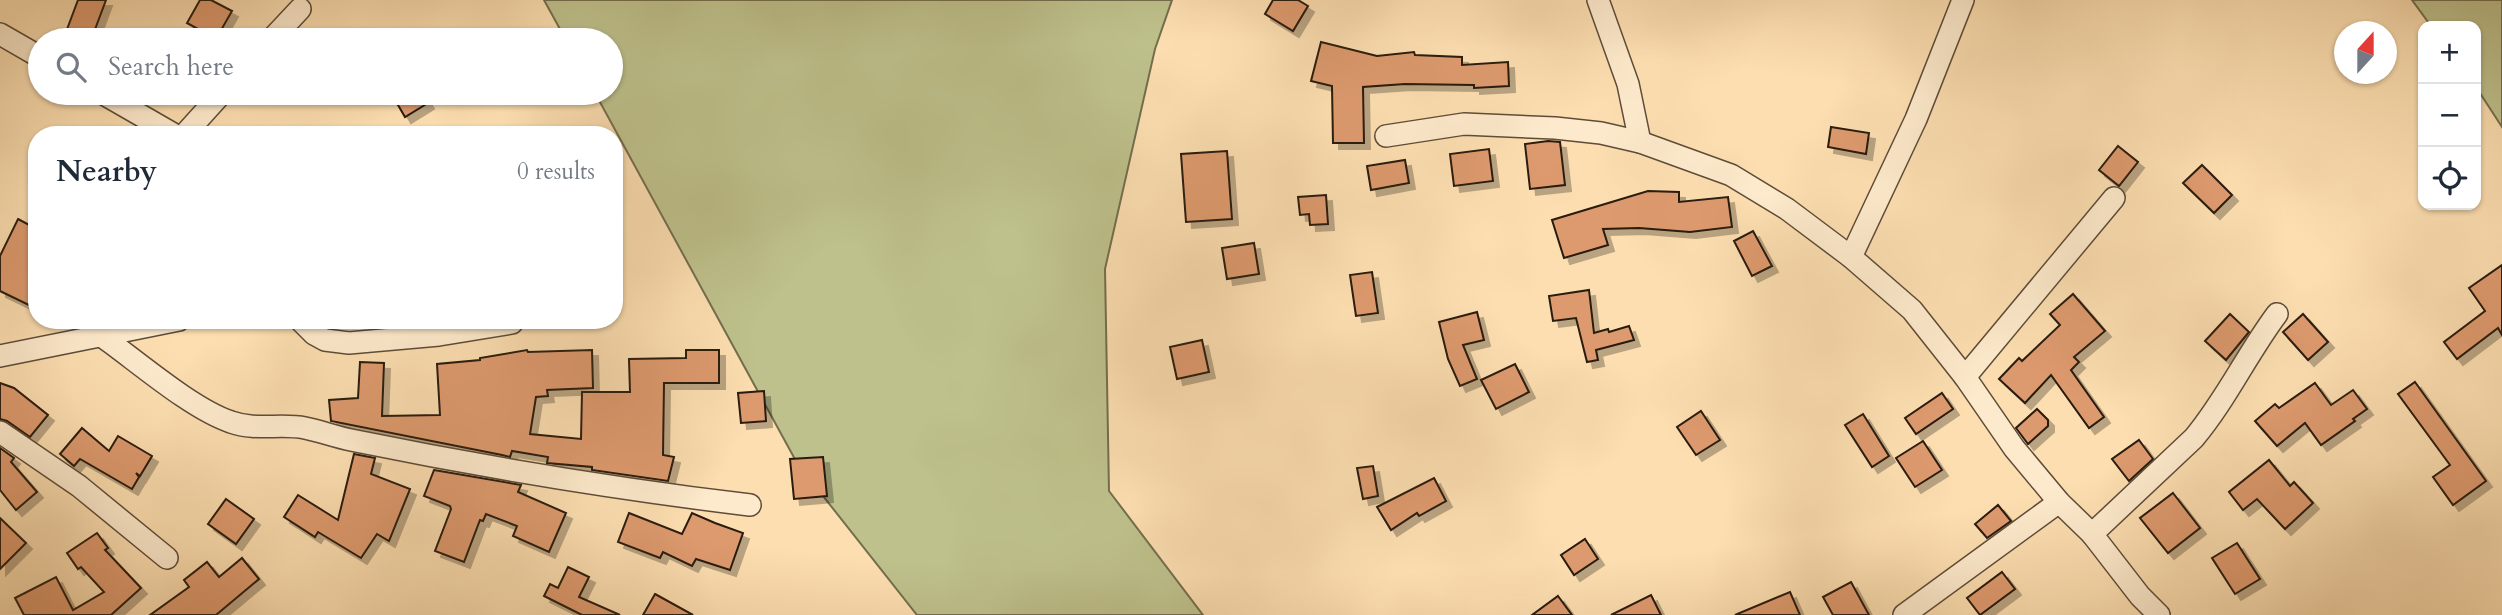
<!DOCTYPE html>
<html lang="en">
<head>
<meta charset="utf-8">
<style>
	:root { --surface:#fff; --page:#f2f2f3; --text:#1f2937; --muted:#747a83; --line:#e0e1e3 }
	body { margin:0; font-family:Cardo,serif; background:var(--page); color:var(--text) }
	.controls { position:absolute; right:21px; top:21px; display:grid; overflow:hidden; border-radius:14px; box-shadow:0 2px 5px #0004 }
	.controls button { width:63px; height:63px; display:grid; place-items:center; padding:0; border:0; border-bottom:2px solid var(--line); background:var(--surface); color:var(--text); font:35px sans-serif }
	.compass { position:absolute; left:2334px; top:21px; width:63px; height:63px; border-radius:50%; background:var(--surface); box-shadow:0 2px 5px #0004; rotate:21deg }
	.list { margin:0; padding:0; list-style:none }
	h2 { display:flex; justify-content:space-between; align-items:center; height:91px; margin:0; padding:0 28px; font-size:30px }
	h2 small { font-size:23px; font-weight:400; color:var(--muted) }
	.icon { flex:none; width:38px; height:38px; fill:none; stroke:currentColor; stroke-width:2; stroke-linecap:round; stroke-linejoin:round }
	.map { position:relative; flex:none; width:2502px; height:615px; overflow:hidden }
	.search { position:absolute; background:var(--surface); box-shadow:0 2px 5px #0004; left:28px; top:28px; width:595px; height:77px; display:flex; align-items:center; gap:18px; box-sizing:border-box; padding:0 24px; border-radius:38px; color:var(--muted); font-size:26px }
	.panel { position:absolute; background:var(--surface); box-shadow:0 2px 5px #0004; left:28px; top:126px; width:595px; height:203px; border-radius:28px }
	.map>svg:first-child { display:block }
	.green { fill:#bec18c; stroke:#746e4e; stroke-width:2 }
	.building { fill:#dd9a6e; stroke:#291b10; stroke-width:2; filter:url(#shadow) }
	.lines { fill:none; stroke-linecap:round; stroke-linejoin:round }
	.minor-casing { stroke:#5e4c38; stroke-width:24 }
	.minor { stroke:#fdeacc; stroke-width:21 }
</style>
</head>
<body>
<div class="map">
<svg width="2502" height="615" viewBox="0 0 2502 615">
	<defs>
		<filter id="shadow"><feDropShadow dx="6" dy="6" stdDeviation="0" flood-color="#0004"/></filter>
	</defs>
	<rect width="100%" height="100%" fill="#fcdeb0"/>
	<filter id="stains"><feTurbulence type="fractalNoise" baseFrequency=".00286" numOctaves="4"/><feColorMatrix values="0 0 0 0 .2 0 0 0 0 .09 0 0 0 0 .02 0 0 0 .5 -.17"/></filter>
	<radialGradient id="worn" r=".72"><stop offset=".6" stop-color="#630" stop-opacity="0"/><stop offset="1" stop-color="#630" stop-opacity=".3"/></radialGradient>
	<g class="green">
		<polygon points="544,0 1172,0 1155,49 1105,269 1109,491 1203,615 917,615 797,463 595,93 611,93 611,40 566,40"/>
		<polygon points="2412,0 2502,0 2502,127 2476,87 2476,26 2431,26"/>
	</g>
	<g class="building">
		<polygon points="78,0 106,0 91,40 63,40"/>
		<polygon points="200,0 211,0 232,11 216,39 187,23"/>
		<polygon points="1273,0 1298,0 1308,6 1293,31 1265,14"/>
		<polygon points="1321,42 1377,56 1414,52 1415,55 1462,57 1462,65 1508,62 1509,86 1474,88 1474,85 1405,84 1363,87 1364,143 1333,143 1332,86 1311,81"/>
		<polygon points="391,93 422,93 428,103 405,117"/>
		<polygon points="1831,127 1869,133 1866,154 1828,147"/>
		<polygon points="1548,141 1560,142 1565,185 1530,189 1525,144"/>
		<polygon points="2118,146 2138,162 2119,186 2099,170"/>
		<polygon points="1489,149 1493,181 1454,186 1450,154"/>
		<polygon points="1227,151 1232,219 1186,222 1181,154"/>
		<polygon points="1405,160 1409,183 1371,190 1367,166"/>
		<polygon points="2202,165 2232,195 2214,213 2183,183"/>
		<polygon points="1648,191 1679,192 1679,202 1728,197 1732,227 1690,232 1639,228 1603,229 1608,245 1564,258 1552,220"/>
		<polygon points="1326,195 1328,224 1310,225 1309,214 1300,215 1298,197"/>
		<polygon points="18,219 37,229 37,309 0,291 0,256"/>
		<polygon points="1753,231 1772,266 1752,276 1734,241"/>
		<polygon points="1254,243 1259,274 1227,279 1222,248"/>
		<polygon points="2502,265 2502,335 2498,328 2457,359 2444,342 2485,311 2469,288"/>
		<polygon points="1372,272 1378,313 1356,316 1350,275"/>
		<polygon points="1589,290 1594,333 1608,329 1609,332 1629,326 1634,340 1596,350 1598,360 1587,362 1576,318 1553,321 1549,296"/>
		<polygon points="2073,294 2105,331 2074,357 2079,362 2071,370 2104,417 2089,428 2051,375 2025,403 1999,379 2019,358 2022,361 2060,325 2050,314"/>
		<polygon points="1477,312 1484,340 1463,345 1477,379 1460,386 1448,359 1439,322"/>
		<polygon points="2230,314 2249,332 2226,360 2205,341"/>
		<polygon points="2303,314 2328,342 2308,360 2283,332"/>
		<polygon points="1202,340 1209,372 1177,379 1170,347"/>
		<polygon points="527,350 528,352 592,350 593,388 547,390 548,396 536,397 530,434 581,439 582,392 630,392 629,359 686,358 686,350 719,350 719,383 664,383 663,455 674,457 668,481 592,470 592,467 547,463 548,457 512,451 510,457 502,455 331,421 329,400 358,398 360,362 384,363 382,416 440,415 437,364 480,360 480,358"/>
		<polygon points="1515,364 1529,392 1496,409 1481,380"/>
		<polygon points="2415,382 2486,481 2453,505 2433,477 2450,465 2398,394"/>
		<polygon points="0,383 14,388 48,415 30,437 7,421 0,419"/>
		<polygon points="2315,383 2331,405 2353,390 2367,409 2353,419 2355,421 2321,445 2305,423 2277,446 2255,421 2275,404 2279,408"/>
		<polygon points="764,391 766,421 741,423 738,393"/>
		<polygon points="1942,393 1953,409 1916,434 1905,418"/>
		<polygon points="2037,409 2048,420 2048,426 2028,444 2016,428"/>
		<polygon points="1701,411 1720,440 1696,455 1677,427"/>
		<polygon points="1863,414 1889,456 1872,467 1845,425"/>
		<polygon points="82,428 109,451 118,436 152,456 140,476 136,473 139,477 132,489 80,459 74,466 60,454"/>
		<polygon points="2139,440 2153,459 2129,481 2112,459"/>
		<polygon points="1923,441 1942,470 1915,487 1896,458"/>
		<polygon points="0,448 14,458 11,462 37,492 16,510 0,490"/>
		<polygon points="354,454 375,458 371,474 410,489 389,541 377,534 361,558 318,532 315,537 284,517 298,495 338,520"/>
		<polygon points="823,457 827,496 794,499 790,459"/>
		<polygon points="2269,460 2290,486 2294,482 2313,503 2285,529 2257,499 2243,510 2229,492"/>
		<polygon points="1373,466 1378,496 1363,499 1357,468"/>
		<polygon points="434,470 521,485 518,492 566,513 549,552 513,536 517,526 486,514 483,521 480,520 464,562 435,551 451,509 450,506 424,496"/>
		<polygon points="1434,478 1446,501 1419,516 1417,513 1391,530 1377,507"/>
		<polygon points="2173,493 2200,528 2168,553 2140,518"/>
		<polygon points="226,499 254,519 236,544 208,524"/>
		<polygon points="1998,505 2011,521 1987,538 1975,524"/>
		<polygon points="629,513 682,534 692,513 715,523 743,533 730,570 696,559 692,566 663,552 660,558 618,542"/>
		<polygon points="0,518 26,543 0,569"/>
		<polygon points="97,533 108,548 105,550 141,588 111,615 24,615 15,598 56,577 73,610 104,592 81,567 78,569 67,553"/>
		<polygon points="1585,539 1598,559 1574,575 1561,555"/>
		<polygon points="2237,543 2260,579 2235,594 2212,558"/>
		<polygon points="242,558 259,579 216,615 150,615 189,587 184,580 207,562 219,577"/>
		<polygon points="568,567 589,577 579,597 620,615 582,615 544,596 550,584 558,588"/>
		<polygon points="2002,572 2015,589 1980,615 1967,598"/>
		<polygon points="1851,582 1869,615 1833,615 1823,597"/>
		<polygon points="1790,592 1800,615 1735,615"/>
		<polygon points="655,594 693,615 643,615"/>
		<polygon points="1651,595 1661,615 1611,615"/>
		<polygon points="1558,596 1572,615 1532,615"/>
	</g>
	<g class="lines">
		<g class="minor-casing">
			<g id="minor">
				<polyline points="1598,0 1628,84 1640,142"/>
				<polyline points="0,34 40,57"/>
				<polyline points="271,40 300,9"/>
				<polyline points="102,93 175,135"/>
				<polyline points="184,135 222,93"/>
				<polyline points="1386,136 1464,124 1555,128 1601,133 1640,142 1731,175 1787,209 1851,257 1912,310 1965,377 2014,448 2059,502 2092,534 2140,596 2159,615"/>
				<polyline points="1851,257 1916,119 1963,0"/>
				<polyline points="300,320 314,334 325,340 349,343 439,335 512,323"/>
				<path d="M103,337C138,362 192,409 231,422C256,431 281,423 305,428C320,431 336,437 351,440C483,467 616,489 750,505"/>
				<polyline points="0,356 179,320"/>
				<polyline points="1965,377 2114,198"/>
				<polyline points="0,432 79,486 167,558"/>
				<path d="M2092,534L2194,438C2226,400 2247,354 2277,314"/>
				<polyline points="1904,615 2059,502"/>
			</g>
		</g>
		<use href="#minor" class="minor"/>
	</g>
	<rect width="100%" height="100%" filter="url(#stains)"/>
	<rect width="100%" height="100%" fill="url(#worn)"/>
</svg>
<div class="controls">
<button>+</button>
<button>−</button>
<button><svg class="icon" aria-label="locate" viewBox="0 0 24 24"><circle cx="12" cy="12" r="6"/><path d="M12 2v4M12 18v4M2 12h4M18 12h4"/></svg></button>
</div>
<svg class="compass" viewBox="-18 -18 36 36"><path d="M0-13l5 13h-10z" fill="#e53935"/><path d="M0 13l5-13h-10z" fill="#747a83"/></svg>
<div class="search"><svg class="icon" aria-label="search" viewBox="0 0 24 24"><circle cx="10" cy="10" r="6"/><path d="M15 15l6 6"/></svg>Search here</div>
<section class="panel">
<h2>Nearby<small>0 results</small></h2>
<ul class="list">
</ul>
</section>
</div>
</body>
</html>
